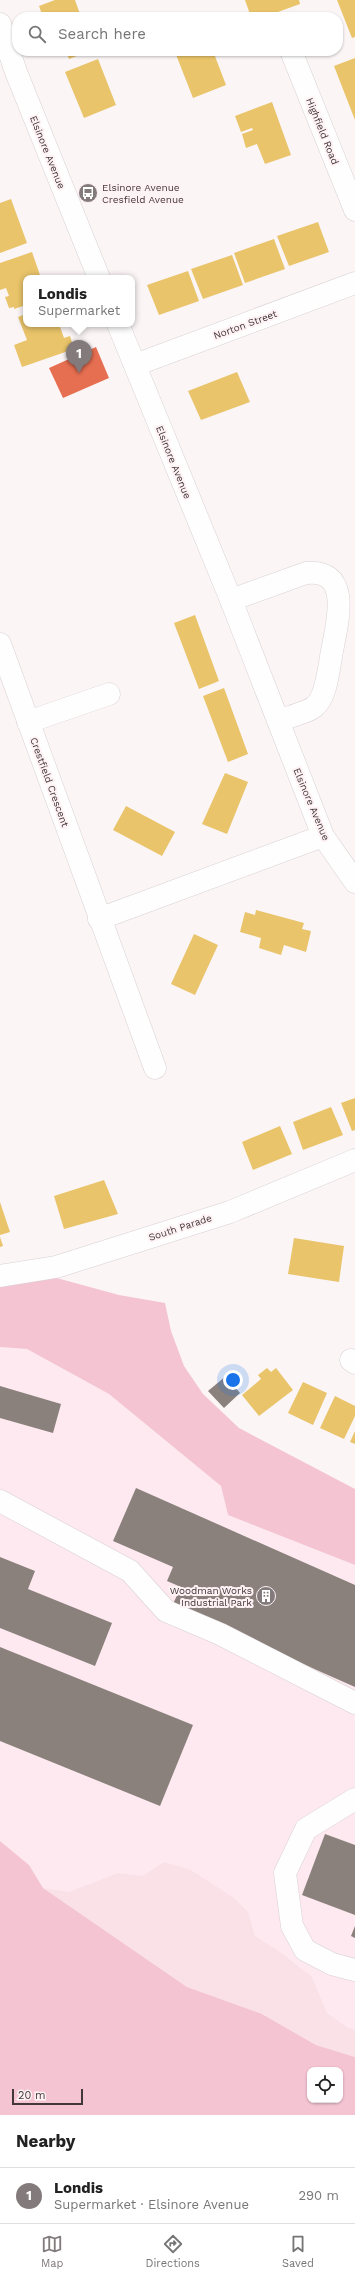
<!DOCTYPE html>
<html lang="en">
<head>
<meta charset="utf-8">
<style>
	:root { --surface:#fff; --page:#f6f6f6; --text:#222; --muted:#767676; --line:#e0e0e0; --accent:#837a7c }
	body { margin:0; font-family:"Work Sans",sans-serif; background:var(--page); color:var(--text) }
	.controls { position:absolute; right:12px; bottom:12px; display:grid; overflow:hidden; border-radius:8px; box-shadow:0 1px 3px #0004 }
	.controls button { width:36px; height:36px; display:grid; place-items:center; padding:0; border:0; border-bottom:1px solid var(--line); background:var(--surface); color:var(--text); font:20px sans-serif }
	.scale { position:absolute; left:12px; bottom:10px; width:71px; box-sizing:border-box; padding-left:4px; border:2px solid #42373a; border-top:0; font-size:11px; line-height:14px; white-space:nowrap; color:#42373a; -webkit-text-stroke:3px #fef2f5; paint-order:stroke }
	.you { position:absolute; left:233px; top:1380px; width:14px; height:14px; margin:-10px; border:3px solid #fff; border-radius:50%; background:#1a73e8; box-shadow:0 0 0 6px #1a73e833 }
	.badge { display:grid; place-items:center; width:26px; height:26px; border-radius:50%; background:var(--accent); color:#fff; font-size:13px; font-weight:700 }
	.pin { position:absolute; translate:-50% -33px; filter:drop-shadow(0 1px 2px #0008) }
	.pin::after { content:''; position:absolute; top:21px; width:14px; height:12px; background:inherit; clip-path:polygon(0 0,100% 0,50% 100%) }
	.popup { position:absolute; left:23px; top:275px; width:112px; height:52px; box-sizing:border-box; display:grid; place-content:center; border-radius:8px; background:var(--surface); filter:drop-shadow(0 1px 3px #0005); font-size:13px; white-space:nowrap; color:var(--muted) }
	.popup b { font-size:15px; color:var(--text) }
	.popup::after { content:''; position:absolute; left:50%; top:100%; margin-left:-8px; border:8px solid transparent; border-top-color:var(--surface) }
	.list { margin:0; padding:0; list-style:none }
	h2 { display:flex; justify-content:space-between; align-items:center; height:52px; margin:0; padding:0 16px; font-size:17px }
	h2 small { font-size:13px; font-weight:400; color:var(--muted) }
	.list li { display:grid; grid-template-columns:26px 1fr auto; gap:12px; align-items:center; box-sizing:border-box; height:56px; padding:0 16px; border-top:1px solid var(--line) }
	.list b { display:block; font-size:15px; white-space:nowrap }
	.list p { margin:0; font-size:13px; white-space:nowrap; color:var(--muted) }
	.list em { font-size:13px; font-style:normal; color:var(--muted) }
	.icon { flex:none; width:22px; height:22px; fill:none; stroke:currentColor; stroke-width:2; stroke-linecap:round; stroke-linejoin:round }
	.map { position:relative; flex:none; width:355px; height:2115px; overflow:hidden }
	.search { position:absolute; background:var(--surface); box-shadow:0 1px 3px #0004; left:12px; right:12px; top:12px; height:44px; display:flex; align-items:center; gap:10px; box-sizing:border-box; padding:0 14px; border-radius:16px; color:var(--muted); font-size:15px }
	.sheet { height:108px; background:var(--surface) }
	nav { display:flex; justify-content:space-around; align-items:center; box-sizing:border-box; height:56px; border-top:1px solid var(--line); background:var(--surface); font-size:11px; color:var(--muted) }
	nav a { display:grid; justify-items:center; gap:2px }
	nav .on { color:var(--accent) }
	.map>svg:first-child { display:block }
	.built { fill:#fde9ef }
	.green { fill:#fae0e7 }
	.forest { fill:#f4c4d3; fill-rule:evenodd }
	.homes { fill:#e9c46a }
	.shops { fill:#e76f51 }
	.industry { fill:#8a817c }
	.lines { fill:none; stroke-linecap:round; stroke-linejoin:round }
	.minor-casing { stroke:#d9d0d2; stroke-width:23 }
	.minor { stroke:#fefefe; stroke-width:22 }
	.labels { text-anchor:middle; stroke-width:4; stroke-linejoin:round; paint-order:stroke }
	.street-label { font-size:10px; fill:#42373a; stroke:#fef2f5 }
	.poi-label { font-size:10px; fill:#42373a; stroke:#fef2f5; text-anchor:start }
</style>
</head>
<body>
<div class="map">
<svg width="355" height="2115" viewBox="0 0 355 2115">
	<rect width="100%" height="100%" fill="#fbf5f6"/>
	<polygon class="built" points="0,1347 27,1349 109,1394 221,1486 228,1515 355,1565 355,2029 348,2028 327,2013 312,1977 279,1951 255,1936 248,1912 234,1898 191,1870 164,1862 143,1876 118,1873 69,1892 43,1888 29,1865 0,1841"/>
	<polygon class="green" points="164,1862 191,1870 234,1898 248,1912 255,1936 279,1951 312,1977 327,2013 348,2028 355,2029 355,2057 316,2045 262,2014 187,1987 43,1888 69,1892 118,1873 143,1876"/>
	<g class="forest">
		<polygon points="53,1277 119,1295 165,1303 171,1331 184,1366 203,1394 239,1428 355,1489 355,1565 228,1515 221,1486 109,1394 27,1349 0,1347 0,1287"/>
		<path d="M0,1841L29,1865L43,1888L187,1987L262,2014L316,2045L355,2057V2115H0ZM310,2070H340V2100H310Z"/>
	</g>
	<g class="homes">
		<polygon points="55,0 75,0 81,17 43,17 39,6"/>
		<polygon points="245,0 299,0 300,4 264,17 251,17"/>
		<polygon points="337,0 355,0 355,37 352,38"/>
		<polygon points="66,51 90,51 69,59"/>
		<polygon points="177,51 213,51 226,85 193,98 175,52"/>
		<polygon points="355,58 355,120 334,66"/>
		<polygon points="98,59 116,105 84,118 65,72"/>
		<polygon points="272,102 291,155 265,164 257,144 246,148 242,134 253,130 252,128 241,132 235,116"/>
		<polygon points="11,199 27,243 0,253 0,203"/>
		<polygon points="318,222 329,252 289,266 277,236"/>
		<polygon points="274,239 285,269 245,283 234,253"/>
		<polygon points="32,252 41,278 26,278 26,305 14,309 14,307 9,308 5,297 9,296 6,288 0,290 0,263"/>
		<polygon points="232,255 243,285 203,299 191,269"/>
		<polygon points="188,271 199,301 159,315 147,285"/>
		<polygon points="26,314 26,324 59,324 64,338 70,336 74,349 22,367 14,345 27,340 18,317"/>
		<polygon points="237,372 250,402 201,420 188,391"/>
		<polygon points="195,615 219,681 199,689 174,623"/>
		<polygon points="224,688 248,754 228,762 203,696"/>
		<polygon points="225,773 248,782 227,834 202,824"/>
		<polygon points="126,806 175,832 162,856 113,830"/>
		<polygon points="256,910 304,923 302,929 311,931 306,952 284,945 281,955 259,948 261,938 240,932 245,912 255,915"/>
		<polygon points="194,934 218,945 195,995 171,984"/>
		<polygon points="355,1098 355,1130 352,1131 341,1103"/>
		<polygon points="331,1107 343,1135 303,1150 293,1122"/>
		<polygon points="280,1126 292,1154 253,1170 242,1142"/>
		<polygon points="104,1180 118,1214 64,1229 54,1196"/>
		<polygon points="0,1202 10,1232 0,1235"/>
		<polygon points="0,1237 3,1246 0,1247"/>
		<polygon points="294,1238 344,1246 339,1282 288,1274"/>
		<polygon points="267,1368 271,1372 276,1368 293,1390 259,1416 242,1395 261,1379 258,1375"/>
		<polygon points="303,1382 327,1393 313,1425 288,1413"/>
		<polygon points="335,1396 355,1406 355,1416 344,1439 320,1428"/>
		<polygon points="355,1431 355,1444 350,1442"/>
	</g>
	<polygon class="shops" points="96,347 109,378 63,398 49,368"/>
	<g class="industry">
		<polygon points="226,1376 240,1393 224,1408 208,1391"/>
		<polygon points="0,1386 61,1404 53,1433 0,1418"/>
		<polygon points="136,1488 355,1585 355,1687 172,1606 181,1587 167,1581 173,1567 113,1541"/>
		<polygon points="0,1557 35,1571 28,1589 112,1623 95,1666 0,1628"/>
		<polygon points="0,1647 193,1725 160,1806 0,1741"/>
		<polygon points="325,1834 355,1845 355,1915 302,1895"/>
		<polygon points="355,1926 355,1938 351,1936"/>
	</g>
	<g class="lines">
		<g class="minor-casing">
			<g id="minor">
				<polyline points="0,24 16,72 99,278"/>
				<polyline points="291,51 355,210"/>
				<polyline points="118,324 231,600 323,836 355,882"/>
				<polyline points="135,365 355,283"/>
				<path d="M231,600L306,573C353,568 337,624 332,651C329,666 327,696 315,706C309,712 288,717 278,721"/>
				<polyline points="0,644 155,1068"/>
				<polyline points="28,722 109,694"/>
				<polyline points="99,919 323,836"/>
				<polyline points="0,1276 56,1267 230,1212 355,1160"/>
				<polyline points="351,1360 355,1363"/>
				<polyline points="0,1501 130,1571 166,1611 220,1634 355,1703"/>
				<polyline points="355,1799 306,1829 285,1873 292,1926 305,1950 332,1964 355,1970"/>
			</g>
		</g>
		<use href="#minor" class="minor"/>
	</g>
	<defs>
		<g id="bus-disc" transform="scale(1)"><circle r="9.5" fill="#837a7c" stroke="#fef2f5"/><path d="M-5-6H5V4H4V6H2V4H-2V6H-4V4H-5ZM-3.5-4V0h7V-4ZM-3.5 1.2v1.5H-2V1.2ZM2 1.2v1.5H3.5V1.2Z" fill="#fff"/></g>
		<g id="building-disc" transform="scale(1)"><circle r="9.5" fill="#837a7c" stroke="#fef2f5"/><path d="M-4-6H4V6H1V3H-1V6H-4ZM-2.5-4.3h1.7v1.8h-1.7ZM.8-4.3h1.7v1.8H.8ZM-2.5-1h1.7V.8h-1.7ZM.8-1h1.7V.8H.8Z" fill="#fff"/></g>
	</defs>
	<g fill-rule="evenodd">
		<use href="#bus-disc" x="88" y="193"/>
		<use href="#building-disc" x="266" y="1596"/>
	</g>
	<g class="labels">
		<g class="street-label">
			<text transform="translate(323 131) rotate(68)" y="4">Highfield Road</text>
			<text transform="translate(48 152) rotate(68)" y="4">Elsinore Avenue</text>
			<text transform="translate(245 324) rotate(-20)" y="4">Norton Street</text>
			<text transform="translate(174 462) rotate(68)" y="4">Elsinore Avenue</text>
			<text transform="translate(50 782) rotate(70)" y="4">Crestfield Crescent</text>
			<text transform="translate(312 804) rotate(67)" y="4">Elsinore Avenue</text>
			<text transform="translate(180 1227) rotate(-18)" y="4">South Parade</text>
		</g>
		<g class="poi-label">
			<text x="102" y="191">Elsinore Avenue<tspan x="102" dy="12">Cresfield Avenue</tspan></text>
			<text x="252" y="1594" text-anchor="end">Woodman Works<tspan x="252" dy="12">Industrial Park</tspan></text>
		</g>
	</g>
</svg>
<div class="controls">
<button><svg class="icon" aria-label="locate" viewBox="0 0 24 24"><circle cx="12" cy="12" r="6"/><path d="M12 2v4M12 18v4M2 12h4M18 12h4"/></svg></button>
</div>
<div class="scale">20 m</div>
<div class="you"></div>
<div class="pin badge" style="left:79px;top:373px">1</div>
<div class="popup"><b>Londis</b>Supermarket</div>
<div class="search"><svg class="icon" aria-label="search" viewBox="0 0 24 24"><circle cx="10" cy="10" r="6"/><path d="M15 15l6 6"/></svg>Search here</div>
</div>
<section class="sheet">
<h2>Nearby<small></small></h2>
<ul class="list">
<li><span class="badge">1</span><div><b>Londis</b><p>Supermarket · Elsinore Avenue</p></div><em>290 m</em></li>
</ul>
</section>
<nav>
<a class="on"><svg class="icon" aria-label="map" viewBox="0 0 24 24"><path d="M3 6l6-2 6 2 6-2v14l-6 2-6-2-6 2zM9 4v14M15 6v14"/></svg>Map</a>
<a><svg class="icon" aria-label="directions" viewBox="0 0 24 24"><path d="M12 3l9 9-9 9-9-9zM9 14v-3h6M13 9l2 2-2 2"/></svg>Directions</a>
<a><svg class="icon" aria-label="saved" viewBox="0 0 24 24"><path d="M7 4h10v16l-5-4-5 4z"/></svg>Saved</a>
</nav>
</body>
</html>
